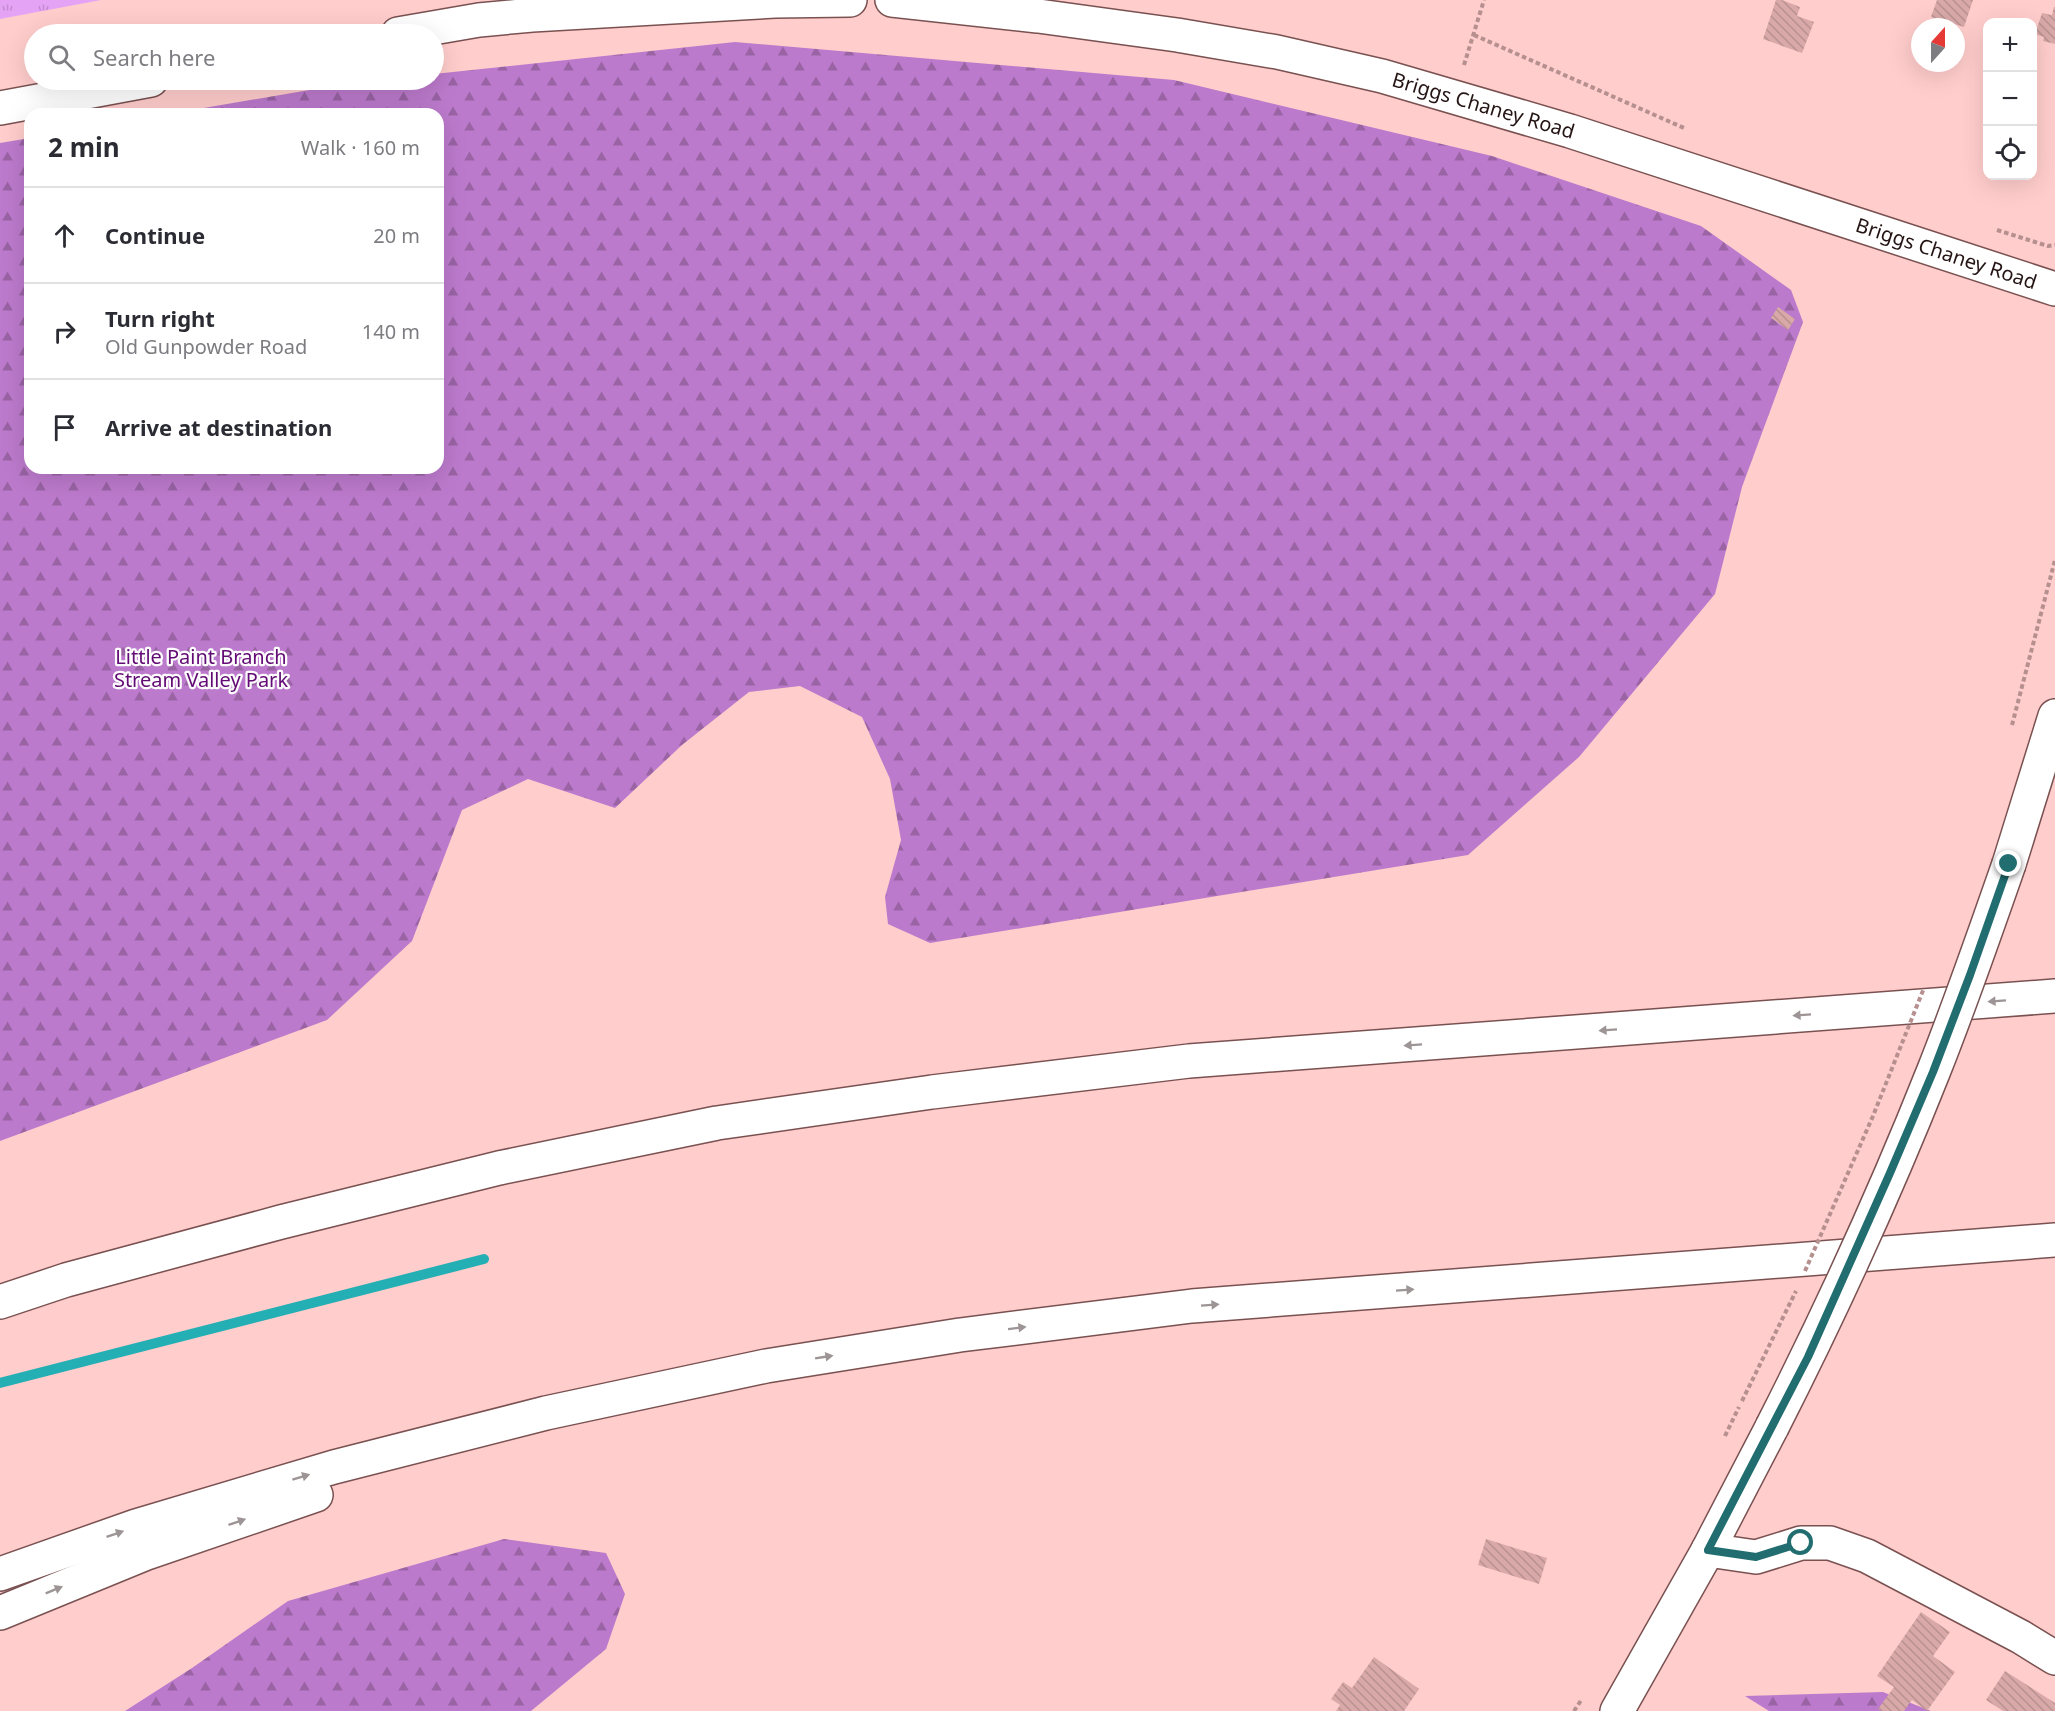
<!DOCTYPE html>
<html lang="en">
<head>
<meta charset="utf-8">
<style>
	:root { --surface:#fff; --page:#f7f7f7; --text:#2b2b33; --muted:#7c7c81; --line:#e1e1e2 }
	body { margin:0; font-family:"Noto Sans",sans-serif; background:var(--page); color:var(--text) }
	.controls { position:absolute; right:18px; top:18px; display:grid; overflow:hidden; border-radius:12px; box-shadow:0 6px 24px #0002 }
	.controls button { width:54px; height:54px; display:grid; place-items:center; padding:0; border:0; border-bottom:2px solid var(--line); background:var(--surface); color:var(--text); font:30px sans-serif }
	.compass { position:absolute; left:1911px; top:18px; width:54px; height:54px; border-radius:50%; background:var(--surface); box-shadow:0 6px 24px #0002; rotate:21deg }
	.stop { position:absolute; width:18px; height:18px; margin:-14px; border:4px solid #216d70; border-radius:50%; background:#fff }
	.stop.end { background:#216d70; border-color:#fff; box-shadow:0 2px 6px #0008 }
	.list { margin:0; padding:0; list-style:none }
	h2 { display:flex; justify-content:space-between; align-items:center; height:78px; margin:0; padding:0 24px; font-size:26px }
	h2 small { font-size:20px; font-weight:400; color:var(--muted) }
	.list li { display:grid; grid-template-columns:39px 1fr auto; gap:18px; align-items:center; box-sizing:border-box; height:96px; padding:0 24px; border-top:2px solid var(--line) }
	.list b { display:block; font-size:22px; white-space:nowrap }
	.list p { margin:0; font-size:20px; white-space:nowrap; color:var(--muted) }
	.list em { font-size:20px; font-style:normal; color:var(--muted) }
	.icon { flex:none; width:33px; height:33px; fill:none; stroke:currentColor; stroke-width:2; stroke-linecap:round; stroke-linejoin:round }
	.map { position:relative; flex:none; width:2055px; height:1711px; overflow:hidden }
	.search { position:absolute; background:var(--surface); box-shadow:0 6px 24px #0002; left:24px; top:24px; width:420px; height:66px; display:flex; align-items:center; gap:15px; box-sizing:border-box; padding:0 21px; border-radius:33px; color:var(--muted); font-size:22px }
	.panel { position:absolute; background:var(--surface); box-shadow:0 6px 24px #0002; left:24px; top:108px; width:420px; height:366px; border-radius:18px }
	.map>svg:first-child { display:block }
	.grass { fill:url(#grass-tufts) }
	.forest { fill:url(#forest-firs) }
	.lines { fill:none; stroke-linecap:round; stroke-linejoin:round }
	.stream { stroke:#24afb5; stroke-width:10 }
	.building { fill:url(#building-back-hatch) }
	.minor-casing { stroke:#7a5151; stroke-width:36 }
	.major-casing { stroke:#7a5151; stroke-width:36 }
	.highway-casing { stroke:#7a5151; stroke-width:36 }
	.path { stroke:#b68f8f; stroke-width:4; stroke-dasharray:4.5 3; stroke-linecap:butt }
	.minor { stroke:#fff; stroke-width:33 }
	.major { stroke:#fff; stroke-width:33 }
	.highway { stroke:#fff; stroke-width:33 }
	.major-bridge-casing { stroke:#7a5151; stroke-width:36; stroke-linecap:butt }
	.path-bridge { stroke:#b68f8f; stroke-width:4; stroke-dasharray:4.5 3; stroke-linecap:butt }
	.major-bridge { stroke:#fff; stroke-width:33 }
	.oneway { fill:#9d9595 }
	.route { stroke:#216d70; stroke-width:8 }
	.labels { text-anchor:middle; stroke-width:4.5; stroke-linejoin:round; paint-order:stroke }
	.street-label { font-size:20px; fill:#251414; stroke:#fcfcfc }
	.park-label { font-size:20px; fill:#630b75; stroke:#fcfcfc }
</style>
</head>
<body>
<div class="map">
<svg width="2055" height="1711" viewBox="0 0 2055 1711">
	<defs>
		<pattern id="grass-tufts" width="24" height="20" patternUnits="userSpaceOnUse" patternTransform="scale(1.5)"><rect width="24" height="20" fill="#e5a3f5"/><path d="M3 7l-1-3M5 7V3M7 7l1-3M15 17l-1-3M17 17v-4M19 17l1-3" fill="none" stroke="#c48bd1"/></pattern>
		<pattern id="forest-firs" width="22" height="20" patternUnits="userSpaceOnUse" patternTransform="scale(1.5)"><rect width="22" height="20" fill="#bc7acc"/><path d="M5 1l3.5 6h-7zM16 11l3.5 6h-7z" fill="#9963a4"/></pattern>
		<pattern id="building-back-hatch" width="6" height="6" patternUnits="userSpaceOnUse" patternTransform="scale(1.5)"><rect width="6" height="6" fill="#d8a9a8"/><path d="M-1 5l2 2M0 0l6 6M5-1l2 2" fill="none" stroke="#b99190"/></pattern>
	</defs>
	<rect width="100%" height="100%" fill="#ffcdcc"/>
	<polygon class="grass" points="0,0 101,0 0,19"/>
	<g class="forest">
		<polygon points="735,42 1174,80 1492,156 1701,226 1791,290 1803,322 1742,487 1715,594 1579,757 1468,855 930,943 888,924 885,897 901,840 890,779 862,717 800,686 749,692 682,745 615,808 528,779 462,810 412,941 327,1020 0,1141 0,143 30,138 30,468 438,468 438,114 169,114 356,82 382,80 434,80 434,74"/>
		<polygon points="504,1539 606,1553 625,1594 606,1649 531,1711 125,1711 192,1668 288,1601"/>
		<polygon points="1883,1692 1931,1711 1769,1711 1745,1696"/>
	</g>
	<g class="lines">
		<polyline class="stream" points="0,1383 484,1259"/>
	</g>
	<g class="building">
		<polygon points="1776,0 1782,0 1800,7 1797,16 1814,22 1802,53 1763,39"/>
		<polygon points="1937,0 1973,0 1964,27 1931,17"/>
		<polygon points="2054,7 2055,7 2055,44 2043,41 2044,37 2035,34 2042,13 2052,15"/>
		<polygon points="1778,307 1795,319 1788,330 1771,318"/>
		<polygon points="1486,1539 1547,1558 1539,1584 1478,1565"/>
		<polygon points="1921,1612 1950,1632 1933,1656 1955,1672 1927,1711 1912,1700 1904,1711 1882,1711 1878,1709 1894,1687 1877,1676"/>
		<polygon points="1374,1657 1419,1689 1404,1711 1336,1711 1340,1705 1331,1699 1343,1682 1352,1688"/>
		<polygon points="2005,1671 2055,1703 2055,1711 2003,1711 1986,1700"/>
	</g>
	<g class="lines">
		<g class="minor-casing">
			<polyline id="minor" points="1708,1550 1756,1557 1801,1543 1830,1543 1867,1556 2021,1637 2055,1658"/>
		</g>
		<g class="major-casing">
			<g id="major">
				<path id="s1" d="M892,0L1038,16L1177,35L1277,52L1382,76L1570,131L2055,289"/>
				<polyline points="398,34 479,20 532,15 775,1 850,0"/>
				<polyline points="0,108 151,80"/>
				<polyline points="2009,864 2055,716"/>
				<polyline points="1617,1711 1708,1550 1772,1427"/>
			</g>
		</g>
		<g class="highway-casing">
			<g id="highway">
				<polyline points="0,1302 66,1280 281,1222 499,1168 717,1123 932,1092 1189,1061 2055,996"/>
				<polyline points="0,1574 136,1526 334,1467 546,1413 766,1366 960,1335 1192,1306 2055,1240"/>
				<polyline points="0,1613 144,1554 316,1495"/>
			</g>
		</g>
		<g class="path">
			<polyline points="1474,35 1684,128"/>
			<polyline points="1464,65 1484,0"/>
			<polyline points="1997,230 2048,246 2055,245"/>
			<polyline points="2012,725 2055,560"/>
			<polyline points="1574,1711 1582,1699"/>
		</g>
		<use href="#minor" class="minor"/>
		<use href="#major" class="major"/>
		<use href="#highway" class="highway"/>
		<g class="major-bridge-casing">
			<path id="major-bridge" d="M1772,1427C1831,1311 1886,1191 1934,1070C1961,1002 1985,933 2009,864"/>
		</g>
		<g class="path-bridge">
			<polyline points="1805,1271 1873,1116 1924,988"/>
			<polyline points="1742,1401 1796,1291"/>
			<polyline points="1725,1436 1739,1407"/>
		</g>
		<use href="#major-bridge" class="major-bridge"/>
	</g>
	<defs><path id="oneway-solid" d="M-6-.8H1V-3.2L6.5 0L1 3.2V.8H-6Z" transform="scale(1.5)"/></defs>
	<g class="oneway">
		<use href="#oneway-solid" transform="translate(1997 1001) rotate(176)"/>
		<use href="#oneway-solid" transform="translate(1802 1015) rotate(176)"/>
		<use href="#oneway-solid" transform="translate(1608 1030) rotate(176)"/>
		<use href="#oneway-solid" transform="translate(1413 1045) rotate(176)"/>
		<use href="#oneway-solid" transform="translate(1405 1290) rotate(-4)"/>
		<use href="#oneway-solid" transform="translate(1210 1305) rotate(-4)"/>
		<use href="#oneway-solid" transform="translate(1017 1328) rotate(-7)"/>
		<use href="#oneway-solid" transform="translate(824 1357) rotate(-9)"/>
		<use href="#oneway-solid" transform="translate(301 1477) rotate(-17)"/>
		<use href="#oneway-solid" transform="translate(237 1522) rotate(-19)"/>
		<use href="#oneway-solid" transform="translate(115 1534) rotate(-19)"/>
		<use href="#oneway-solid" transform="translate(54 1590) rotate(-22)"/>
	</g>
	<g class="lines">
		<polyline class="route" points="1801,1543 1756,1557 1708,1550 1808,1357 1890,1173 1933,1072 1970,975 2009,864"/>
	</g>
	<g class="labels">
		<g class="street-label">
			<text dy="7" stroke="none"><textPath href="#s1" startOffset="602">Briggs Chaney Road</textPath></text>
			<text dy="7" stroke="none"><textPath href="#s1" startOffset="1088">Briggs Chaney Road</textPath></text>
		</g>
		<g class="park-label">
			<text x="201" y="664">Little Paint Branch<tspan x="201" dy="23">Stream Valley Park</tspan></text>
		</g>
	</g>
</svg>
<div class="controls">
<button>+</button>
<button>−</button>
<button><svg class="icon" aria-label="locate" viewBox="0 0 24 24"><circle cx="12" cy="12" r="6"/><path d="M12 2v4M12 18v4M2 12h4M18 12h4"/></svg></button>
</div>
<svg class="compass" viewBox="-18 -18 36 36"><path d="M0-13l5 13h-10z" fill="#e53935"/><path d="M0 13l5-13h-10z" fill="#7c7c81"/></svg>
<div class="stop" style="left:1801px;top:1543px"></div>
<div class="stop end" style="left:2009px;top:864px"></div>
<div class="search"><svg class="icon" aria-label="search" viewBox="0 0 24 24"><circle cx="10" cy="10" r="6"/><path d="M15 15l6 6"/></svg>Search here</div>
<section class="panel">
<h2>2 min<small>Walk · 160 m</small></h2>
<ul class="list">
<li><svg class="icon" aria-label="ahead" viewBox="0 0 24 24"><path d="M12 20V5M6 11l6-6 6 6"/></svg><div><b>Continue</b></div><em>20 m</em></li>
<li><svg class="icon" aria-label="right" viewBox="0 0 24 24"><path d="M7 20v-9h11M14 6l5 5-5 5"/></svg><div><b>Turn right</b><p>Old Gunpowder Road</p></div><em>140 m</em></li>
<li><svg class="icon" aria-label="arrive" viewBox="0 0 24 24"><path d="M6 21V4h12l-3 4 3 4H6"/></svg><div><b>Arrive at destination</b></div></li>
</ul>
</section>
</div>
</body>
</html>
